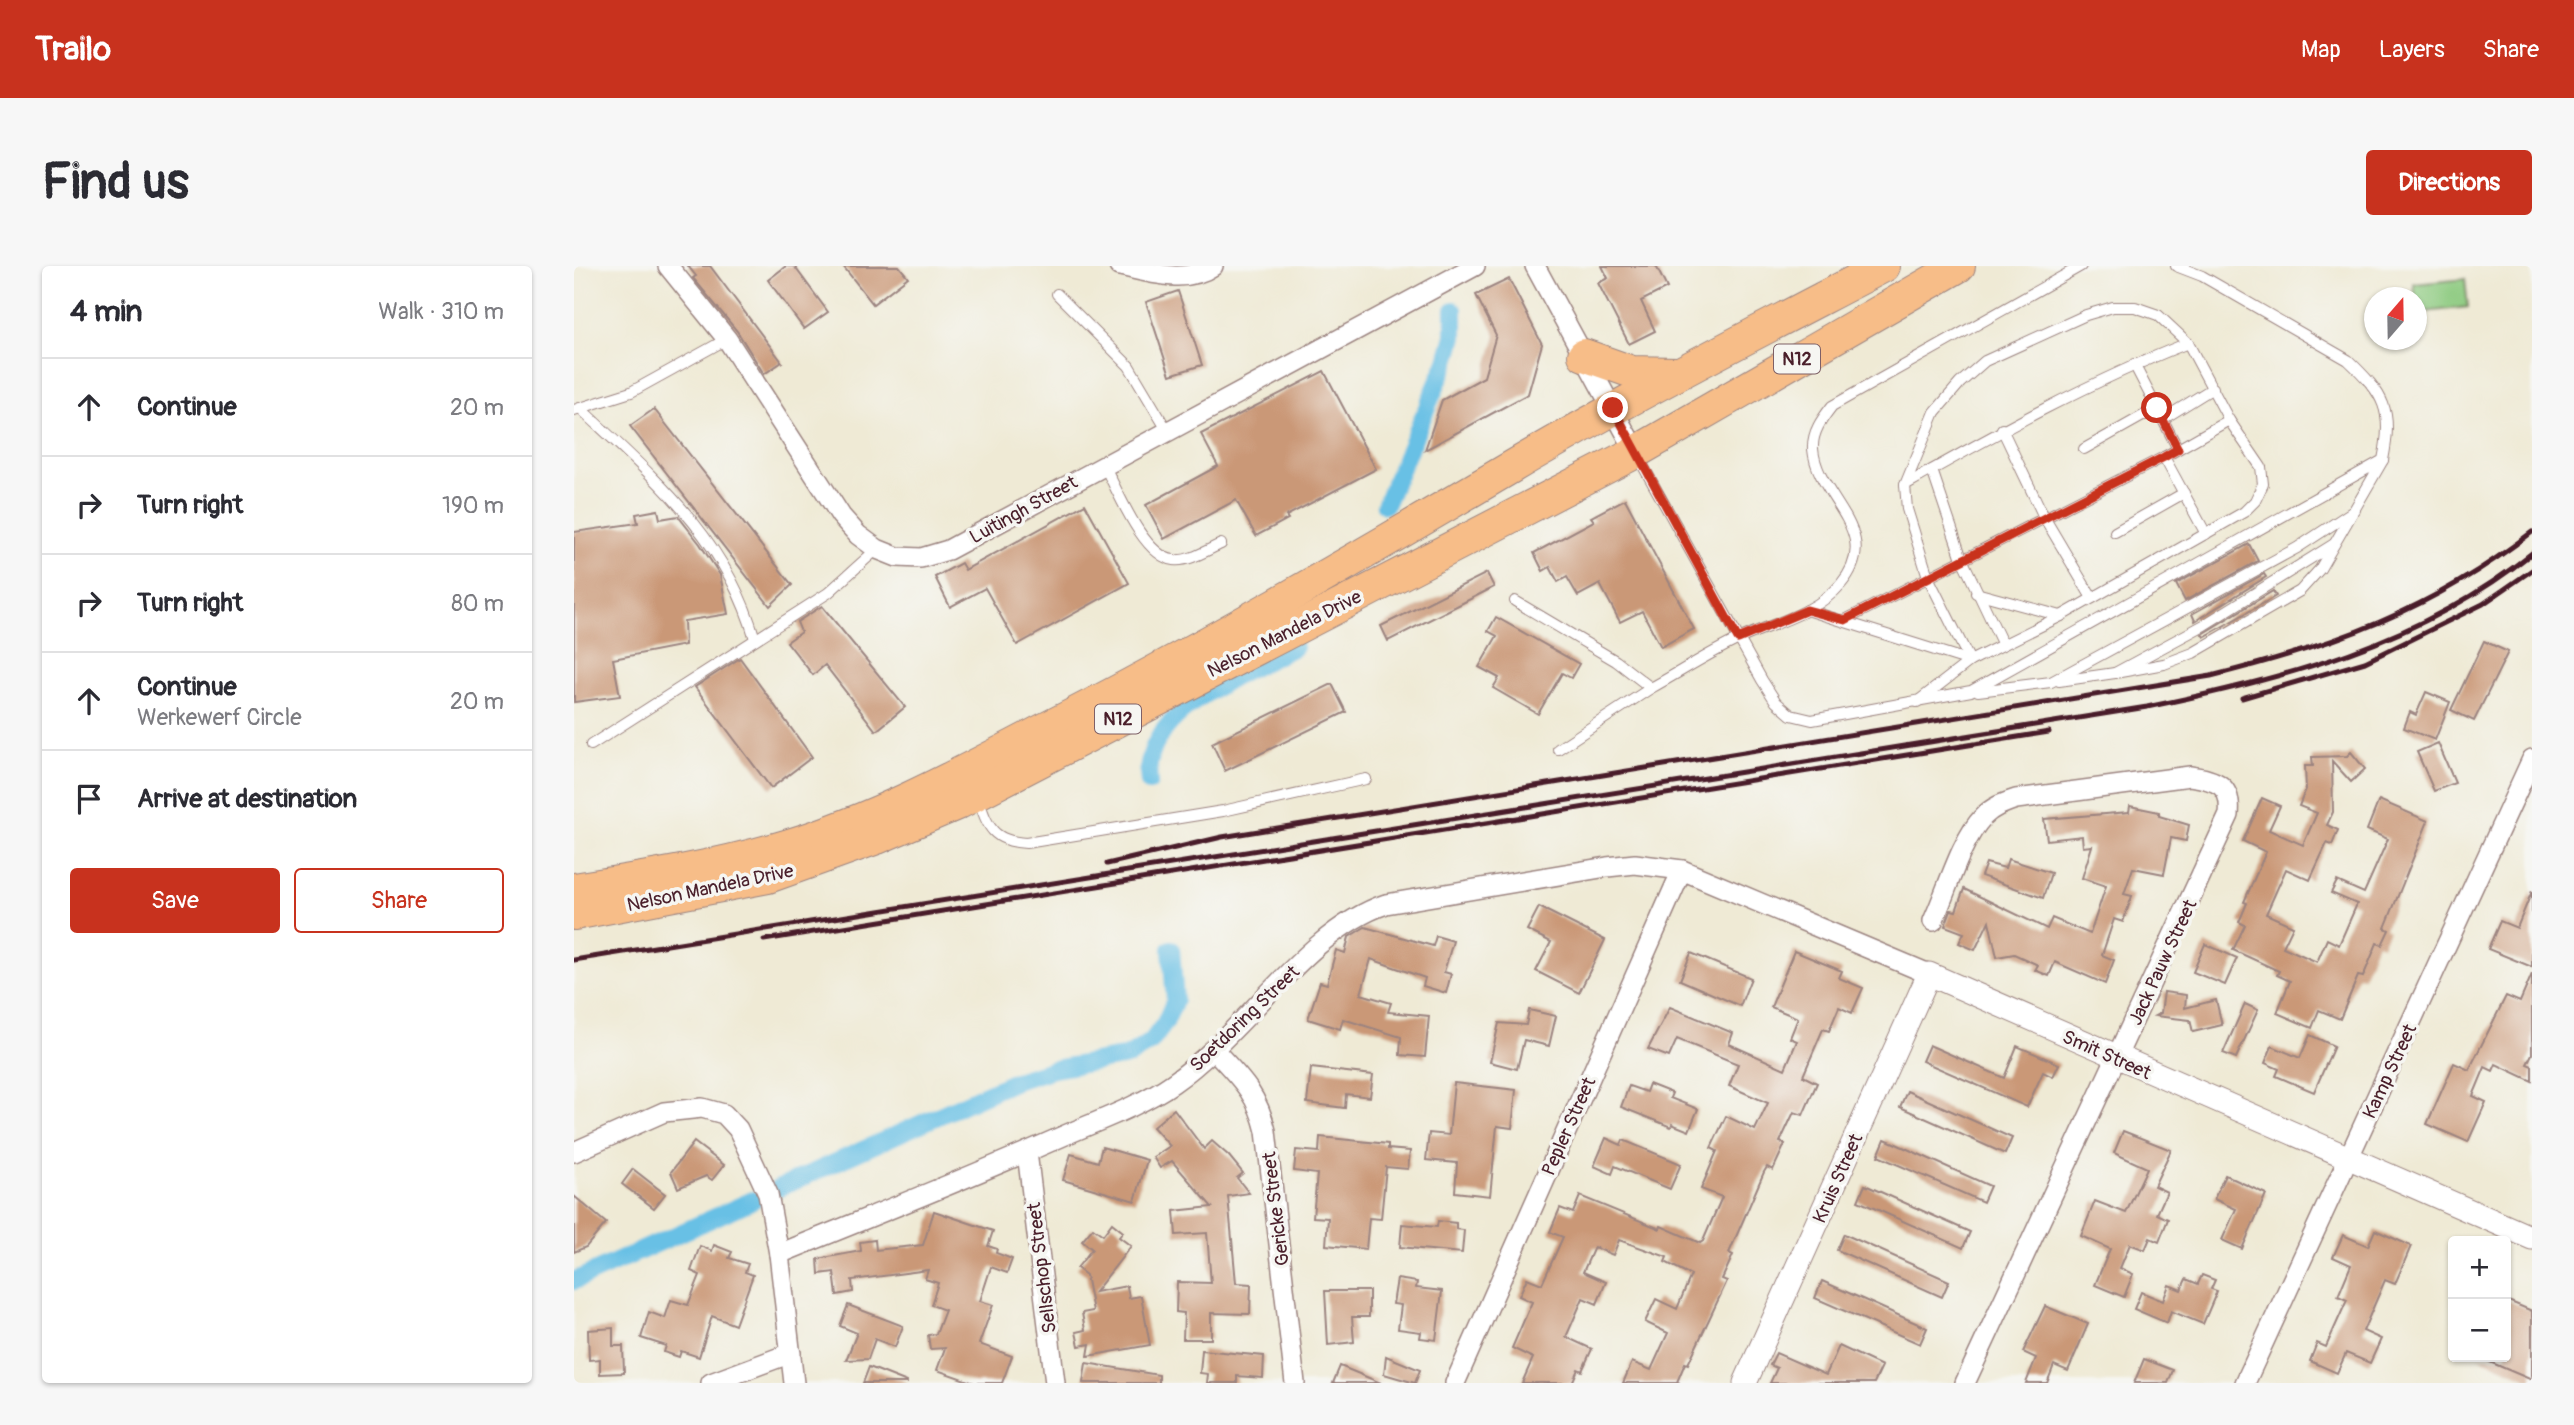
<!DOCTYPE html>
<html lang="en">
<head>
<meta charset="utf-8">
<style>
	:root { --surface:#fff; --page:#f7f7f7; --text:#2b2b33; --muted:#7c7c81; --line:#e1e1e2; --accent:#c8321e }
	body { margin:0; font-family:Pangolin,sans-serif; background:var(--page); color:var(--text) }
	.controls { position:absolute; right:21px; bottom:21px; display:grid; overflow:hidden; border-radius:7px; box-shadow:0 2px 5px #0004 }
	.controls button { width:63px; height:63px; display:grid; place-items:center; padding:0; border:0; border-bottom:2px solid var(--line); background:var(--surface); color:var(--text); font:35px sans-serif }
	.compass { position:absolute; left:1790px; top:21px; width:63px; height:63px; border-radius:50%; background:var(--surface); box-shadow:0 2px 5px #0004; rotate:20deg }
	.stop { position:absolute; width:21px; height:21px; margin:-16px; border:5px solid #c8321e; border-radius:50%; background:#fff }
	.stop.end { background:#c8321e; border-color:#fff; box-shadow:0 2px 7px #0008 }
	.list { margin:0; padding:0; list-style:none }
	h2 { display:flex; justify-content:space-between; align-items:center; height:91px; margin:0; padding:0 28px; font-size:30px }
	h2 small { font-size:23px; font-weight:400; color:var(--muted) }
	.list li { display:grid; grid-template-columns:46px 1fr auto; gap:21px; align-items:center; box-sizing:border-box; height:98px; padding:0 28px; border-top:2px solid var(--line) }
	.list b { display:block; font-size:26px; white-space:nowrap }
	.list p { margin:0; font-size:23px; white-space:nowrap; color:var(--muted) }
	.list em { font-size:23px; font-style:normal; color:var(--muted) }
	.actions { display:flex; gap:14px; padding:21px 28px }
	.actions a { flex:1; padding:16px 0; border:2px solid var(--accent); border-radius:7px; text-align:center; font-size:24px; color:var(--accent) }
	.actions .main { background:var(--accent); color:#fff }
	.icon { flex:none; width:38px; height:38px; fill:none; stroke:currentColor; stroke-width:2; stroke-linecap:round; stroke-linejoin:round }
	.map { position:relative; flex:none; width:1958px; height:1117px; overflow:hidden; border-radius:7px }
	header { display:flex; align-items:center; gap:42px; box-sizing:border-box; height:98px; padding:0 35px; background:var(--accent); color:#fff }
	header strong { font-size:33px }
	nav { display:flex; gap:38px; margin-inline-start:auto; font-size:24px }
	.intro { display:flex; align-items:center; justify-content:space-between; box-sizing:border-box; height:168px; padding:0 42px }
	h1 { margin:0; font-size:49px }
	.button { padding:18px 32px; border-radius:7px; background:var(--accent); color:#fff; font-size:24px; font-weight:700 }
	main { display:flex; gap:42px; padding:0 42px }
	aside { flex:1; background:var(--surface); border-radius:7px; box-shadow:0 2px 5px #0004 }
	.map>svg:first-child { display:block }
	.green { fill:#8dca80; stroke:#6c7456; stroke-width:2 }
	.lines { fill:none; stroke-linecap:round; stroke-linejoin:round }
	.canal { stroke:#68c0e5; stroke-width:18 }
	.building { fill:#ca9877 }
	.service-casing { stroke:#9c8480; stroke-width:12 }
	.minor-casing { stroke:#9c8480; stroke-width:22 }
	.tertiary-casing { stroke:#9c8480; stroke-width:25 }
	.trunk-casing { stroke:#9c8480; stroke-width:34 }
	.service { stroke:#fff; stroke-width:10 }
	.minor { stroke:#fff; stroke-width:19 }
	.tertiary { stroke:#fff; stroke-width:23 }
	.trunk { stroke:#f7bd88; stroke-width:32 }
	.rail { stroke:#4a1f2b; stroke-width:5 }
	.route { stroke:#c8321e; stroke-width:9 }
	.labels { text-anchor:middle; stroke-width:7; stroke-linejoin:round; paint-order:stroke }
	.shield { fill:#f6f6f2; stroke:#7e6067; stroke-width:2 }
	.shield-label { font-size:18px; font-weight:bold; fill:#4a1f2b }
	.street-label { font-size:19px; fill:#4a1f2b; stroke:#f6f6f2 }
</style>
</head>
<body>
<header>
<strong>Trailo</strong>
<nav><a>Map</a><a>Layers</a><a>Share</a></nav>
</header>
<div class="intro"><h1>Find us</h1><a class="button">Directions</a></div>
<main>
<aside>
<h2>4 min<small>Walk · 310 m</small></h2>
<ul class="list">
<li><svg class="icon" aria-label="ahead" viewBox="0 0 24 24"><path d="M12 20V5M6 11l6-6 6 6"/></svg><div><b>Continue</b></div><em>20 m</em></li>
<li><svg class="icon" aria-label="right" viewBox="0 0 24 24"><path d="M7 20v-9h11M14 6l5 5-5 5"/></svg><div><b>Turn right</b></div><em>190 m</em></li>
<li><svg class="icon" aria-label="right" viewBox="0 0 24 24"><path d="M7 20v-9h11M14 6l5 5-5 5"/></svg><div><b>Turn right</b></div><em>80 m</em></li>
<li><svg class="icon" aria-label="ahead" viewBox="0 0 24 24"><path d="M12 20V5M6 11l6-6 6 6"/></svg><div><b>Continue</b><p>Werkewerf Circle</p></div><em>20 m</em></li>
<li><svg class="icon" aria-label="arrive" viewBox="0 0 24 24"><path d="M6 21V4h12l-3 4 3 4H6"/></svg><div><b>Arrive at destination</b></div></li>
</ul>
<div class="actions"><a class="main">Save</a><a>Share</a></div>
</aside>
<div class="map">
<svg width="1958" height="1117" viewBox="0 0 1958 1117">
	<rect width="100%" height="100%" fill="#f6f6f2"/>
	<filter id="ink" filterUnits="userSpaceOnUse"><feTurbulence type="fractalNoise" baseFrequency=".0143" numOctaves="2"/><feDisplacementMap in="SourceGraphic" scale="14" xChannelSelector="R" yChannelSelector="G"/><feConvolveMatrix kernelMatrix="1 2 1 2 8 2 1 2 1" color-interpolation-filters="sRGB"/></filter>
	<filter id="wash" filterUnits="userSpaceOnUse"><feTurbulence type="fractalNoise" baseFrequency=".00686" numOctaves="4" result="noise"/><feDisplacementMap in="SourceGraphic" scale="28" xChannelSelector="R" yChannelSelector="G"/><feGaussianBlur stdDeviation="1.57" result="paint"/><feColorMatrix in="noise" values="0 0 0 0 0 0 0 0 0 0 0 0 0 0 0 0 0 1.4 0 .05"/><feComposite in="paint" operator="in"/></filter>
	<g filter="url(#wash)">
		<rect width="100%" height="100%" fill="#efead5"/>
		<polygon class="green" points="1891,13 1894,41 1843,47 1840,18"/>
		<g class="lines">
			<g class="canal">
				<polyline points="811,239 873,95 880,70 880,44"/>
				<path d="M575,516C565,446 670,408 720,381"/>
				<polyline points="205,922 441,815 480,803 554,790 577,776 591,757 601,734 597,683"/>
				<polyline points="0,1015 179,934"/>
			</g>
		</g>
		<g id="blocks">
			<g class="building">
				<polygon points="114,0 136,0 208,96 190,108 163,65 119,12 122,10"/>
				<polygon points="212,0 220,0 254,46 230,63 194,14"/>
				<polygon points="269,0 325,0 334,11 299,38"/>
				<polygon points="1028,0 1082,0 1093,22 1067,35 1081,65 1055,78 1024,17 1034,12"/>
				<polygon points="935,13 968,78 954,128 851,184 868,134 910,111 922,69 902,29"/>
				<polygon points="604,25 628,99 596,109 572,36"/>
				<polygon points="750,105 802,203 712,250 714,253 682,270 662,234 590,273 572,239 644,200 627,168"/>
				<polygon points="80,143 218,319 196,340 56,160"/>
				<polygon points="1051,233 1120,363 1087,381 1068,345 1046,356 1026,318 1004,330 993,311 984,316 976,301 969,305 960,287 1020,255 1017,251"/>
				<polygon points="511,238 555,317 443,379 411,322 376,341 361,311 387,297 391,304"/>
				<polygon points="84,244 86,253 104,250 126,278 146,309 154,348 110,355 111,379 39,393 46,430 0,436 0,266 64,257 62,248"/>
				<polygon points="1675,278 1684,295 1611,335 1602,318"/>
				<polygon points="913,307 920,321 814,375 807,360"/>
				<polygon points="1690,308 1692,311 1621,355 1618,348"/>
				<polygon points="1699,325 1702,330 1630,371 1628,368"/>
				<polygon points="248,340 331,441 302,465 251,399 239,409 213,376 227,366 223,356"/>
				<polygon points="922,351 1005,398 997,412 988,407 964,448 919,422 925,412 905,401 923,370 914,365"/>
				<polygon points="1910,375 1934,386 1900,455 1877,444"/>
				<polygon points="166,392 238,491 197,522 121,421"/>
				<polygon points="758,418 772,446 651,505 638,477"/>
				<polygon points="1852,426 1876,436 1861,474 1830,462 1836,446 1842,449"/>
				<polygon points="1864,477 1881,517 1860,525 1843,486"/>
				<polygon points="1777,486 1791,503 1777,516 1758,495 1759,546 1753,559 1764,564 1758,579 1753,577 1736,614 1712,603 1692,648 1719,660 1709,681 1743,696 1753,673 1765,679 1783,638 1757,627 1763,615 1790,627 1814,573 1793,564 1805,534 1854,555 1811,662 1815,664 1808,679 1803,677 1789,711 1784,710 1766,753 1745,744 1738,762 1703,747 1716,715 1703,709 1705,705 1659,684 1671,659 1665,656 1673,637 1670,636 1692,586 1669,575 1688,532 1706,540 1695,564 1729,579 1743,547 1725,540 1732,523 1731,500 1739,500 1738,491 1773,490"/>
				<polygon points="1556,540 1585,546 1585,550 1615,559 1612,575 1597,572 1590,608 1559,602 1550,628 1558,630 1549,656 1540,653 1528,689 1540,694 1531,718 1481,696 1475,710 1461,704 1464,699 1440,688 1423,691 1415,655 1401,684 1385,677 1390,667 1371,660 1377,644 1382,645 1390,623 1473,663 1478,652 1516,668 1532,620 1508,612 1518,580 1509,581 1508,570 1473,574 1470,553 1555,546"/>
				<polygon points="1434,593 1477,607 1469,632 1407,610 1412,597 1431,602"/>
				<polygon points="1958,625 1958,701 1914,683 1926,655 1943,662"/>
				<polygon points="965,641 1031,674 1005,727 962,705 977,676 953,664"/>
				<polygon points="791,661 859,680 862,670 879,675 870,706 877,708 872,727 849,720 851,712 797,693 787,728 817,737 814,746 855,750 851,791 826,789 827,771 769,753 766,763 734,753 746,716 753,718 762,684 771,687 775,671"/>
				<polygon points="1631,678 1663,692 1651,719 1619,706"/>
				<polygon points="1220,685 1268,705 1265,712 1289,722 1278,747 1265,741 1255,765 1249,763 1229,810 1243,817 1229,849 1220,846 1206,876 1211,878 1199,904 1193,901 1190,906 1155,987 1159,989 1148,1013 1153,1015 1114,1098 1111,1097 1103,1116 1106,1117 1049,1117 1058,1096 1077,1104 1094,1067 1071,1056 1082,1033 1103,1043 1117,1009 1091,996 1093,991 1045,974 1039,989 1020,981 1009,1006 1032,1016 1023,1038 1009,1032 992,1071 1018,1083 1008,1105 1004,1103 998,1117 948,1117 959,1092 938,1082 958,1036 945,1030 953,1012 968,1018 989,971 976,966 986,942 999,947 1006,930 1086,963 1087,960 1126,977 1129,975 1148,931 1127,923 1143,885 1137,882 1152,850 1181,864 1194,837 1155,820 1164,798 1103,773 1095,791 1074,783 1096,741 1159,767 1155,778 1211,803 1223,775 1216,772 1224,752 1197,741"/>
				<polygon points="1117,687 1177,712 1166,740 1106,714"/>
				<polygon points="1958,708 1958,788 1953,798 1958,800 1958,815 1922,798 1919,805 1911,801 1899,830 1912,836 1894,876 1853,858 1880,797 1895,804 1932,730 1946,736"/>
				<polygon points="1590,726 1612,729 1611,742 1642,734 1648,759 1619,766 1616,754 1581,750 1587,747"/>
				<polygon points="1671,738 1684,744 1662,792 1649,787"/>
				<polygon points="955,744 982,750 975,780 950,774 943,803 916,796 925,757 952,759"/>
				<polygon points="1736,769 1760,780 1740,826 1702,810 1705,803 1691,797 1698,780 1726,792"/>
				<polygon points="1355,779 1430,812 1443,780 1485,798 1479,811 1469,806 1453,841 1348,795"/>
				<polygon points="737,802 799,809 796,831 772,828 771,842 733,837"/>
				<polygon points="880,817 942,824 938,862 923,860 916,930 881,926 883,897 852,894 855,867 875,869"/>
				<polygon points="1075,818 1098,827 1096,832 1124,843 1115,865 1098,858 1097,861 1047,841 1055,820 1072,826"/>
				<polygon points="1333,825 1438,872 1431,888 1326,841"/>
				<polygon points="600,843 630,883 638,875 655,890 669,907 663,912 675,927 654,930 662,1017 677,1018 676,1048 637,1047 637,1073 609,1073 610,1047 602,1046 603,1016 637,1017 633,967 602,969 600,945 638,941 598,895 586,902 579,891 596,880 579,861"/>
				<polygon points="1549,865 1597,884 1580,920 1593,926 1583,948 1594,953 1585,976 1576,972 1571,984 1556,978 1546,1002 1559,1008 1550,1031 1521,1019 1536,983 1507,970 1521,935 1552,947 1573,902 1540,887"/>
				<polygon points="746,871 814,878 814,883 836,885 834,903 812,901 807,953 795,952 792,983 752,979 754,952 739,951 743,908 720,905 722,884 745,886"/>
				<polygon points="1032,872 1047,879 1049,874 1107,898 1096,923 1041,900 1038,908 1020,900"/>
				<polygon points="1311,873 1416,920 1409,936 1304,890"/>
				<polygon points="120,876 150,899 138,914 132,910 104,922 97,906"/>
				<polygon points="528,881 573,894 561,935 489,914 497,888 524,896"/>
				<polygon points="59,903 91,928 80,942 48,918"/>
				<polygon points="1651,909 1692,928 1668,983 1648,974 1662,943 1640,933"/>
				<polygon points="1291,919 1396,966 1389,982 1284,935"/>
				<polygon points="0,930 32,957 12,981 0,986"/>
				<polygon points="360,945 419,965 414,980 423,983 422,987 438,993 433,1007 417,1001 406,1035 419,1039 405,1078 438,1090 428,1117 400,1117 363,1104 371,1082 356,1083 354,1069 362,1068 371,1044 357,1039 364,1017 351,1013 354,1004 278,1014 279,1026 263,1029 260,1006 245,1008 244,993 287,985 286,976 301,974 302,984 349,979"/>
				<polygon points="864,955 882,957 882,963 890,964 888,987 826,981 828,958 863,961"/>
				<polygon points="538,957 549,966 545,971 557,980 521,1026 553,1020 555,1032 567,1030 576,1079 514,1090 516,1078 505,1080 502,1066 511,1064 508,1047 519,1045 512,1009 503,1002 518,983 508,975 519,962 529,969"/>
				<polygon points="1801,964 1837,980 1821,1018 1811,1014 1789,1065 1807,1073 1796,1097 1772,1087 1763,1107 1736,1095 1743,1077 1752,1081 1773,1034 1764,1030 1777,999 1759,991 1769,969 1794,980"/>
				<polygon points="1270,968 1375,1015 1368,1031 1263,984"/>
				<polygon points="140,979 158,986 155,992 174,998 171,1006 179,1009 161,1059 138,1050 125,1091 107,1085 105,1091 90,1086 92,1080 67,1072 75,1046 91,1052 97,1034 114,1039 126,1009 117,1005 126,980 138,985"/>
				<polygon points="1628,1009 1641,1014 1637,1023 1643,1025 1629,1058 1597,1045 1593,1057 1560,1043 1567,1026 1589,1035 1595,1019 1607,1024 1612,1013 1624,1018"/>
				<polygon points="823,1013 843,1016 842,1022 868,1025 862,1074 846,1072 847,1066 824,1063 827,1039 819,1038"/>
				<polygon points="1248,1015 1353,1062 1346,1078 1241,1032"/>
				<polygon points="751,1025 795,1025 795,1051 778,1051 780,1076 754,1079"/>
				<polygon points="1932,1034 1958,1045 1958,1114 1904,1091 1932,1091"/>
				<polygon points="274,1039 329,1060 321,1081 301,1073 294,1093 272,1094 283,1067 266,1060"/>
				<polygon points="1471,1040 1514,1058 1494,1105 1480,1099 1473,1117 1452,1117 1462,1092 1449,1086"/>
				<polygon points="39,1062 39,1080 49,1080 50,1107 26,1108 26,1093 15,1094 14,1064"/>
				<polygon points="1265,1080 1308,1100 1300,1117 1196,1117 1203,1102 1196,1099 1202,1087 1252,1109"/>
				<polygon points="628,1084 690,1090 689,1112 663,1110 663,1117 633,1117 634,1108 626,1107"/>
				<polygon points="812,1090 846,1104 841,1117 810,1108"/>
				<polygon points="1570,1093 1599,1104 1594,1117 1560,1117"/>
				<polygon points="512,1097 585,1109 585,1117 509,1117"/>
				<polygon points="766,1100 807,1117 759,1117"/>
				<polygon points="295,1101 333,1116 333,1117 289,1117"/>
			</g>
		</g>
	</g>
	<g filter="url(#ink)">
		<use href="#blocks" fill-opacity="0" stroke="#9c8480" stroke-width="2"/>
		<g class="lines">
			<g class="service-casing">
				<g id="service">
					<polyline points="483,28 555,100 593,164"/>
					<polyline points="1560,98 1604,183"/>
					<path d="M6,142C80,212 152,271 181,373"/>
					<polyline points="0,144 57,126 153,73"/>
					<polyline points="1589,153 1639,122"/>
					<polyline points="1428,163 1470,251 1518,332"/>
					<polyline points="1510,183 1583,142"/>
					<path d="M1063,189L1188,414L1202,436L1217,449L1238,454L1397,425L1809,194C1819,144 1811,129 1774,94L1628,10L1602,0"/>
					<polyline points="1590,191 1632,268"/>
					<path d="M530,199C543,223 569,291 600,294C615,296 633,284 647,278"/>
					<polyline points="1358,204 1388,293 1428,377"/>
					<path d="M1331,219C1423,167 1515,116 1614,77"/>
					<polyline points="1541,266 1610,227"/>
					<polyline points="1402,327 1487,350"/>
					<path d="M941,335L1042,395L1077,422C1106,406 1135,387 1165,373C1199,357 1242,348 1267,318C1311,266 1243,233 1239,183C1238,166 1248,153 1258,140L1507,0"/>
					<polyline points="1233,344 1396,395"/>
					<polyline points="1271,354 1590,191 1655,154"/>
					<polyline points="1541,407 1590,398 1619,387 1726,325 1746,303 1809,194"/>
					<polyline points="1485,415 1541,407 1630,359 1760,278"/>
					<polyline points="1404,425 1477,416 1723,282 1781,244"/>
					<polyline points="1343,436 1396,395 1487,350 1670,246 1681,235 1689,218 1687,201 1655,154 1614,77 1584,49 1561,41 1539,41 1512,49 1411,95 1386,117 1361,146 1331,219 1333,243 1354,311 1396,395"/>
					<polyline points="17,479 254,327 303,283"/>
					<polyline points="984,483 1077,422"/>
					<path d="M404,532C414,561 418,575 452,577L649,545L792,513"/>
				</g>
			</g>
			<g class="minor-casing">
				<g id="minor">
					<polyline points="94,0 153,73 267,250 284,269 303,283 323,291 347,292 374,284 901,0"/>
					<path d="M545,0C576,6 611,19 639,0"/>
					<polyline points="961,0 1062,186"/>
					<path d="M1359,655C1373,625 1387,574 1409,551C1418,541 1430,537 1442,533L1616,510C1643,514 1658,519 1655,549L1391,1117"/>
					<path d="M641,785C666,812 683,827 692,865L721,1117"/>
					<polyline points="0,886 90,846 128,842 150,848 164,863 194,928 205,988 220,1117"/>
					<polyline points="453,886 481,1117"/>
					<path d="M205,988C300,949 395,912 489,870C526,854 566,840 599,817C672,766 732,665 812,638L1033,601L1061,598L1108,604L1355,708"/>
					<polyline points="137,1117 217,1087"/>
					<polyline points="881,1117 1108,604"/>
					<polyline points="1671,1117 1958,493"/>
				</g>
			</g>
			<g class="tertiary-casing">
				<polyline id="tertiary" points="1171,1117 1355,708 1958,972"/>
			</g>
			<g class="trunk-casing">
				<g id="trunk">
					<polyline points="1010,89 1058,106 1103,107"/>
					<path d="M0,623C72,612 146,600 215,579C304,552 387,507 469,464C628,383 782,293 936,202C1058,130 1184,66 1310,0"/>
					<polyline points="0,648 194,611 303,572 385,537 1062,186 1385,0"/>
				</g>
			</g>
			<use href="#service" class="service"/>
			<use href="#minor" class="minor"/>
			<use href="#tertiary" class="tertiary"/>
			<use href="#trunk" class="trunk"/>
			<g class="rail">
				<polyline points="1668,432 1791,396 1909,338 1958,304"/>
				<path d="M533,598L648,571L1637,410C1759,380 1858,344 1958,266"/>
				<polyline points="190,674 1475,466"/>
				<path d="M0,694L1573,441C1710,413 1847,377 1958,287"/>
			</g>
		</g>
	</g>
	<g class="lines" filter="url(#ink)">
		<polyline class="route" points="1039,142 1164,373 1233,344 1271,354 1590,191 1604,183 1583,142"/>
	</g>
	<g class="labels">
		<g class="shield">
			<rect x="1200" y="78.5" width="46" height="29" rx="5"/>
			<rect x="521" y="438.5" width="46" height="29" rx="5"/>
		</g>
		<g class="shield-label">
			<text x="1223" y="99">N12</text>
			<text x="544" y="459">N12</text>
		</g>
		<g class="street-label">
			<text transform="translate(449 243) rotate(-29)" y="7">Luitingh Street</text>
			<text transform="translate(710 367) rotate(-27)" y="7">Nelson Mandela Drive</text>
			<text transform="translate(136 621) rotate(-12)" y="7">Nelson Mandela Drive</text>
			<text transform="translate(1588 696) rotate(-65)" y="7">Jack Pauw Street</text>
			<text transform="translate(670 752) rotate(-44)" y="7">Soetdoring Street</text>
			<text transform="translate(1533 788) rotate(24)" y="7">Smit Street</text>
			<text transform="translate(1815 805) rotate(-65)" y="7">Kamp Street</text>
			<text transform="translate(994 860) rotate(-66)" y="7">Pepler Street</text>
			<text transform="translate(1263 912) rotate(-66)" y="7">Kruis Street</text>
			<text transform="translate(701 943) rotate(-97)" y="7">Gericke Street</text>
			<text transform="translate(467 1002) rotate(-97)" y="7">Sellschop Street</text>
		</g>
	</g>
</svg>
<div class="controls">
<button>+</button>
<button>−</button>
</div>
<svg class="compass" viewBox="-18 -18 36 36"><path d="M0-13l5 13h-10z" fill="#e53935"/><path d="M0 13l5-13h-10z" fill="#7c7c81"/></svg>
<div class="stop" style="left:1583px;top:142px"></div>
<div class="stop end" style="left:1039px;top:142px"></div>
</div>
</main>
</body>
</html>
